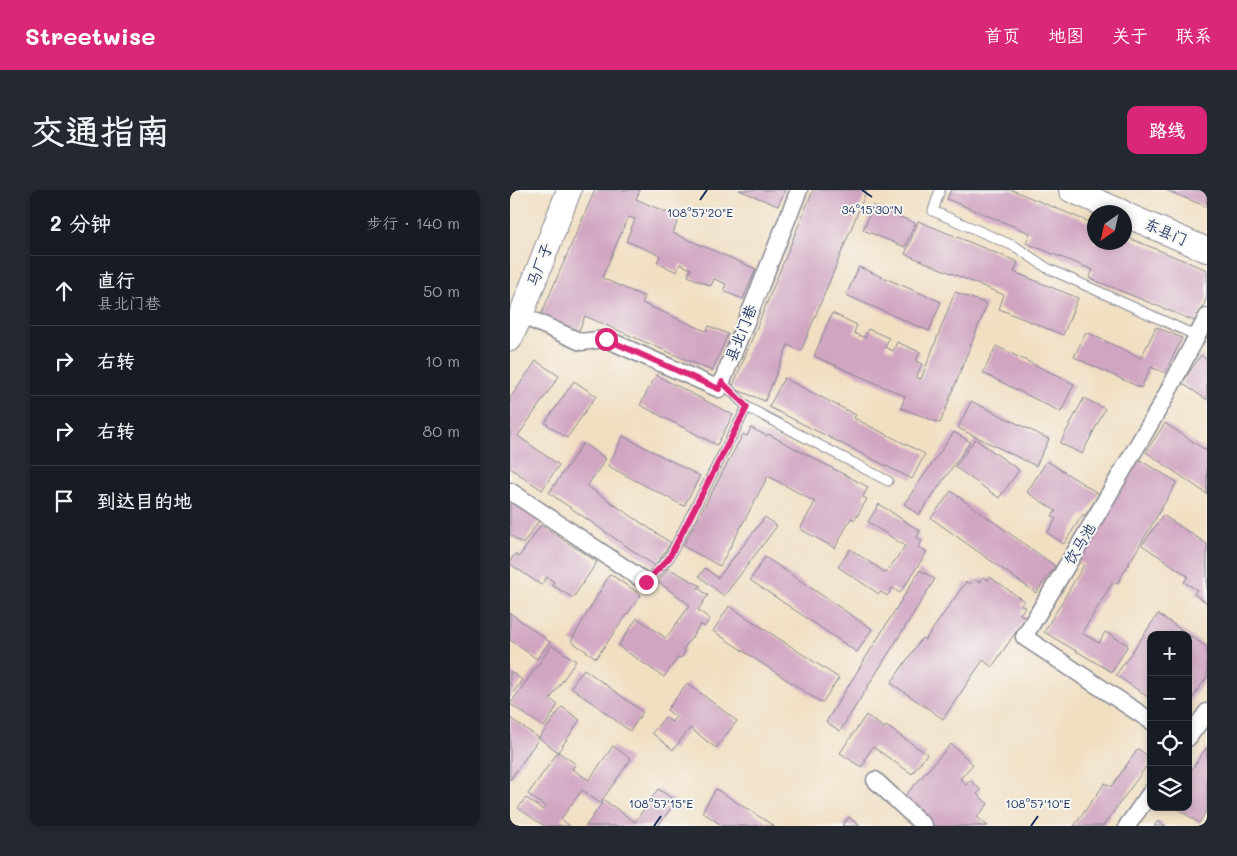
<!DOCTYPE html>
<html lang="zh">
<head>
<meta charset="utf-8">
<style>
	:root { --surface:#171b24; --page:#242831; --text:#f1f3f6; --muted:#9ea1a6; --line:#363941; --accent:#db2777 }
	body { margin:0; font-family:Mali,"LXGW WenKai TC",sans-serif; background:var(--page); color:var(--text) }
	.controls { position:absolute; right:15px; bottom:15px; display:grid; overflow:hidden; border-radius:10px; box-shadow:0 2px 8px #0003 }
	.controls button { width:45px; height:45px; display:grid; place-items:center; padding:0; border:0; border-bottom:1px solid var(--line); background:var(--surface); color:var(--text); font:25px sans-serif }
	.compass { position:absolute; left:577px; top:15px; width:45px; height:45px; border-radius:50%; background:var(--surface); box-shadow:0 2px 8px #0003; rotate:214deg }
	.stop { position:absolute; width:15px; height:15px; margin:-11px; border:4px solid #db2777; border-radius:50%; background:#fff }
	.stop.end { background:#db2777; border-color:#fff; box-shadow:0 1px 5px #0008 }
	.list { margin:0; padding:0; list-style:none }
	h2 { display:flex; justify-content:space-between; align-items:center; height:65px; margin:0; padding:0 20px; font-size:21px }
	h2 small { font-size:16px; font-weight:400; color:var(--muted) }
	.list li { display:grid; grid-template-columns:32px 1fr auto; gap:15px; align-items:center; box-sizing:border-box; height:70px; padding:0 20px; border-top:1px solid var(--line) }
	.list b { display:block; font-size:19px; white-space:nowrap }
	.list p { margin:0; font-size:16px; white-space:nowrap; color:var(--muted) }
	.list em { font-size:16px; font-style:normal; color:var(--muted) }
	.icon { flex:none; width:28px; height:28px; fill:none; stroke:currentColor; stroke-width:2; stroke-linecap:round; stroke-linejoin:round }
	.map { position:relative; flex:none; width:697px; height:636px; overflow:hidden; border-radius:10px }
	header { display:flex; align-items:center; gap:30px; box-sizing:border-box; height:70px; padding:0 25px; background:var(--accent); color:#fff }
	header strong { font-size:24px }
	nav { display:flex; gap:28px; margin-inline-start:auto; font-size:18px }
	.intro { display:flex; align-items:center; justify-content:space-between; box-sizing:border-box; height:120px; padding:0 30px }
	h1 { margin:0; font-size:35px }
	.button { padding:12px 22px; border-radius:10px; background:var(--accent); color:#fff; font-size:18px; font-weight:700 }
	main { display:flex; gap:30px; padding:0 30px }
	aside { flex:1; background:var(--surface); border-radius:10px; box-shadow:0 2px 8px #0003 }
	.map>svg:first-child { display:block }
	.building { fill:#d0a5c1 }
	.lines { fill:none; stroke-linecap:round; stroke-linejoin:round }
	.lane-casing { stroke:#868790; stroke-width:11 }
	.street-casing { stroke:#868790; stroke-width:19 }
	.secondary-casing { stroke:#868790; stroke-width:26 }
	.lane { stroke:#fff; stroke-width:9 }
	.street { stroke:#fff; stroke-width:16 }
	.secondary { stroke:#fff; stroke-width:24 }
	.route { stroke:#db2777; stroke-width:6 }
	.ticks { fill:none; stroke:#1b2f5e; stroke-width:2 }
	.labels { text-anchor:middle; stroke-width:4; stroke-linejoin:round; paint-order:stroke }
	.street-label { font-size:15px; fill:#1b2f5e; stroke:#f6f6f2 }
	.ticks-label { font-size:12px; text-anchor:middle; fill:#1b2f5e; stroke:#f6f6f2; stroke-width:4; stroke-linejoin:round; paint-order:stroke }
</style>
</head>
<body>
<header>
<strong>Streetwise</strong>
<nav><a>首页</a><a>地图</a><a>关于</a><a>联系</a></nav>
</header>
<div class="intro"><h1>交通指南</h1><a class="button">路线</a></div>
<main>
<aside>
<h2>2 分钟<small>步行 · 140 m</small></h2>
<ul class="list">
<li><svg class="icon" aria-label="ahead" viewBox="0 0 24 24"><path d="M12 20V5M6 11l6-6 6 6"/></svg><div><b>直行</b><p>县北门巷</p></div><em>50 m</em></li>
<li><svg class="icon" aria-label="right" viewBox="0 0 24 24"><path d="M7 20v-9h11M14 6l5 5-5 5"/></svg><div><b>右转</b></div><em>10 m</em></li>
<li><svg class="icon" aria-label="right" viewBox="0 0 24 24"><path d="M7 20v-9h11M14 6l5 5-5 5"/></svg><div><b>右转</b></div><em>80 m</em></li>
<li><svg class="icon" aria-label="arrive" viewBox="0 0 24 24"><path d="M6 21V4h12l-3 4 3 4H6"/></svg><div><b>到达目的地</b></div></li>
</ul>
</aside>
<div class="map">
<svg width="697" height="636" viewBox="0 0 697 636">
	<rect width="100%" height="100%" fill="#f6f6f2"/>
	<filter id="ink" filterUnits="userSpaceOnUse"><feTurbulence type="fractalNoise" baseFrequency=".02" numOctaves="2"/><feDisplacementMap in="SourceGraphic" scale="10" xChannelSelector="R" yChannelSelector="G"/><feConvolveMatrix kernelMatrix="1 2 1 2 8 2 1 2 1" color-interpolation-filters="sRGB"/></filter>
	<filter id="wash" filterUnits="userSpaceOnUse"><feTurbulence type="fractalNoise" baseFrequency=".0096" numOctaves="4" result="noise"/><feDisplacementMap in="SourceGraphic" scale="20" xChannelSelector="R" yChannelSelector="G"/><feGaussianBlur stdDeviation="1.12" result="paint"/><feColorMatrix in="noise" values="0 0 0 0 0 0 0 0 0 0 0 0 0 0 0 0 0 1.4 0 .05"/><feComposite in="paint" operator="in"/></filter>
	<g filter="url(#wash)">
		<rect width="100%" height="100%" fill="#f1dfc2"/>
		<g id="blocks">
			<g class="building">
				<polygon points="85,0 130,0 126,9 169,28 163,43 246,79 233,109 213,101 216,94 204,89 201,96 178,86 181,79 170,74 167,82 147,73 150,65 116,51 125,29 118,27 92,88 135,107 132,113 196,141 199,136 218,144 202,181 75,126 68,143 30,127"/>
				<polygon points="229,0 275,0 268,16"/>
				<polygon points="303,0 357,0 291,161 278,155 255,211 222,198"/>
				<polygon points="441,0 502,0 584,34 584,52 614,52 614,46 697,80 697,107 687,132 579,88 583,80 516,53 520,43 437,9"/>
				<polygon points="656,0 697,0 697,17"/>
				<polygon points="363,16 405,33 395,57 353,40"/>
				<polygon points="408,31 508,72 504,82 568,108 553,145 489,119 494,105 395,64"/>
				<polygon points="349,77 431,112 419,141 336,105"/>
				<polygon points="445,102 477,114 430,233 391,218 395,206 304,166 322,123 347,135 344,143 355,148 358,139 379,148 375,157 383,161 387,152 410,162 406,171 412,174 406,187 411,189"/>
				<polygon points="646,137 672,148 655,183 641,177 631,198 564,167 576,142 631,168"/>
				<polygon points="486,156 564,194 551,222 473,183"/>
				<polygon points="691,165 697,170 697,210 672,193"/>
				<polygon points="26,171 49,186 8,246 49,275 32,300 0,278 0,208"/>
				<polygon points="146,185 223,225 207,255 130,215"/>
				<polygon points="274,188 346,225 344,228 415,264 402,289 259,217"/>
				<polygon points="64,191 86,206 57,248 35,233"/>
				<polygon points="574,208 595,219 572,264 550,253"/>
				<polygon points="461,211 539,249 526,276 448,238"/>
				<polygon points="655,233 697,261 697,304 636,262"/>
				<polygon points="241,238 257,246 258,244 358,297 353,307 357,309 345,330 341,328 325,358 290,339 305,312 258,286 210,376 173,356 233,244 237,246"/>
				<polygon points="444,242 460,252 409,325 394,314"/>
				<polygon points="113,246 190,286 174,316 98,276"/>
				<polygon points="465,249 509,280 489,308 445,277"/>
				<polygon points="73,253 96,269 77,296 161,353 145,376 39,303"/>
				<polygon points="628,269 667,292 607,394 603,392 572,443 589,453 595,442 618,455 602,482 534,442 574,375 568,371"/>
				<polygon points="537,271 589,304 575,326 573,324 554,354 537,343 546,329 542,326 546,321 517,302"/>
				<polygon points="441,301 545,376 526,403 421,328"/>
				<polygon points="0,310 29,330 13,354 0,345"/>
				<polygon points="369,314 410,341 407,347 412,351 408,357 417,362 390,403 382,398 377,406 371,402 369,404 328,377 340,359 376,383 395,356 358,332"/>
				<polygon points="653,325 697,354 697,413 684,404 687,400 674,392 678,386 632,355"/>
				<polygon points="255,327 267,336 214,406 189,386 195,378 208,388"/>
				<polygon points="31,335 87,372 63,408 42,395 44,392 37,387 31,395 0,374 0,371 5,364 9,367"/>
				<polygon points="255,367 362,439 347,462 240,390"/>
				<polygon points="158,378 191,396 188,398 198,405 188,420 200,429 194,437 191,434 173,460 175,461 171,468 168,467 154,487 108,456 127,428 156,448 180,415 148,392"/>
				<polygon points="410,380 425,389 330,541 316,532"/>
				<polygon points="100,384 131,405 86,468 61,451"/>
				<polygon points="473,387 478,390 480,387 514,411 511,415 515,417 510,424 516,427 482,477 473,470 433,529 381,493 412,448 415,450 456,392 460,394 464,389 469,392"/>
				<polygon points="219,416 329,488 312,513 203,441"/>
				<polygon points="0,423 40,452 27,469 0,450"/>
				<polygon points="648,424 697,457 697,487 678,514 678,445 641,445 641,509 606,485"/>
				<polygon points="42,455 66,471 40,509 48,515 34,537 0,514"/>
				<polygon points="74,479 133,522 120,541 61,497"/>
				<polygon points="0,481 12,490 0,507"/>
				<polygon points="177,493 227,531 206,558 180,538 163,560 142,543 155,527 162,532 166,527 157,520"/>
				<polygon points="52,517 70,530 48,562 66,574 62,579 79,590 103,556 121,569 90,613 72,600 51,629 60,636 34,636 8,618 16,608 33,620 36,617 18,604 48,562 29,548"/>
				<polygon points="356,525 374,538 376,536 417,564 402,584 363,557 354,570 356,571 351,577 330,563"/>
				<polygon points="0,528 29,548 0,590"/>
				<polygon points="441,554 463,574 450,589 456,595 460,590 471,600 467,604 478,614 467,627 478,636 423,636 392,609"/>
				<polygon points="697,557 697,620 689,633 665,617 678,617 678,585"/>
				<polygon points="628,559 641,568 641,570 593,636 564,636 595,593 601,597"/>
				<polygon points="148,599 166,611 148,636 76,636 94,610 125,632"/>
				<polygon points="206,599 264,636 213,636 192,622"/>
				<polygon points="339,627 350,636 332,636"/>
				<polygon points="648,631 656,636 644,636"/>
			</g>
		</g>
	</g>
	<g filter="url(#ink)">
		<use href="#blocks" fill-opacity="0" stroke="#868790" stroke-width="1"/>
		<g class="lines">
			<g class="lane-casing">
				<g id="lane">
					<polyline points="430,0 423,21 506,57 537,78 687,146"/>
					<polyline points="237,217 378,291"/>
					<polyline points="136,392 159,368 237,217 212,192"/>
				</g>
			</g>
			<g class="street-casing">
				<g id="street">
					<polyline points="11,125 71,152 96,149 209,199 289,0"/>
					<polyline points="0,301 136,392"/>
					<polyline points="641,531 514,447 574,347 651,215 697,127"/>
					<polyline points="678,548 697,522"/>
					<polyline points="365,590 414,636"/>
					<polyline points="617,636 641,602"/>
				</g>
			</g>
			<g class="secondary-casing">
				<g id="secondary">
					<polyline points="561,0 612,22"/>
					<polyline points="614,24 697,60"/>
					<polyline points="0,149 11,125 59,0"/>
				</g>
			</g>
			<use href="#lane" class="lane"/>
			<use href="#street" class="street"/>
			<use href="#secondary" class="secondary"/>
		</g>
	</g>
	<g class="lines" filter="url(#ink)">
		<polyline class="route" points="96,149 209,199 212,192 237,217 159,368 136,392"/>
	</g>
	<path class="ticks" d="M352,0L362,7M190,10L197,0M144,636L151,626M521,636L528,626"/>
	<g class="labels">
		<g class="street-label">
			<text transform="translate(656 42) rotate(24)" y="5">东县门</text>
			<text transform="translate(30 75) rotate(-69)" y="5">马厂子</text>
			<text transform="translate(231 143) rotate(-68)" y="5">县北门巷</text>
			<text transform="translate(570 354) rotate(-59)" y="5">饮马池</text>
		</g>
	</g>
	<g class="ticks-label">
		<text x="362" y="24">34°15'30"N</text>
		<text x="190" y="27">108°57'20"E</text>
		<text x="151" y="618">108°57'15"E</text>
		<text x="528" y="618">108°57'10"E</text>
	</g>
</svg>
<div class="controls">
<button>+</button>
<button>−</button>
<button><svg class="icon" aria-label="locate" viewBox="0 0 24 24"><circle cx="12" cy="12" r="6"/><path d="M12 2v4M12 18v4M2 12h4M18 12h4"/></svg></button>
<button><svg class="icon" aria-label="layers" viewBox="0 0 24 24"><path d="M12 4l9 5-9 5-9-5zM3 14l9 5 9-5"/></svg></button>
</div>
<svg class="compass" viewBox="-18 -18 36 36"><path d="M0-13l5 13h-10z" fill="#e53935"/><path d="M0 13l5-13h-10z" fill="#9ea1a6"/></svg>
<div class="stop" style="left:96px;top:149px"></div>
<div class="stop end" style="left:136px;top:392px"></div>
</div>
</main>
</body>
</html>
